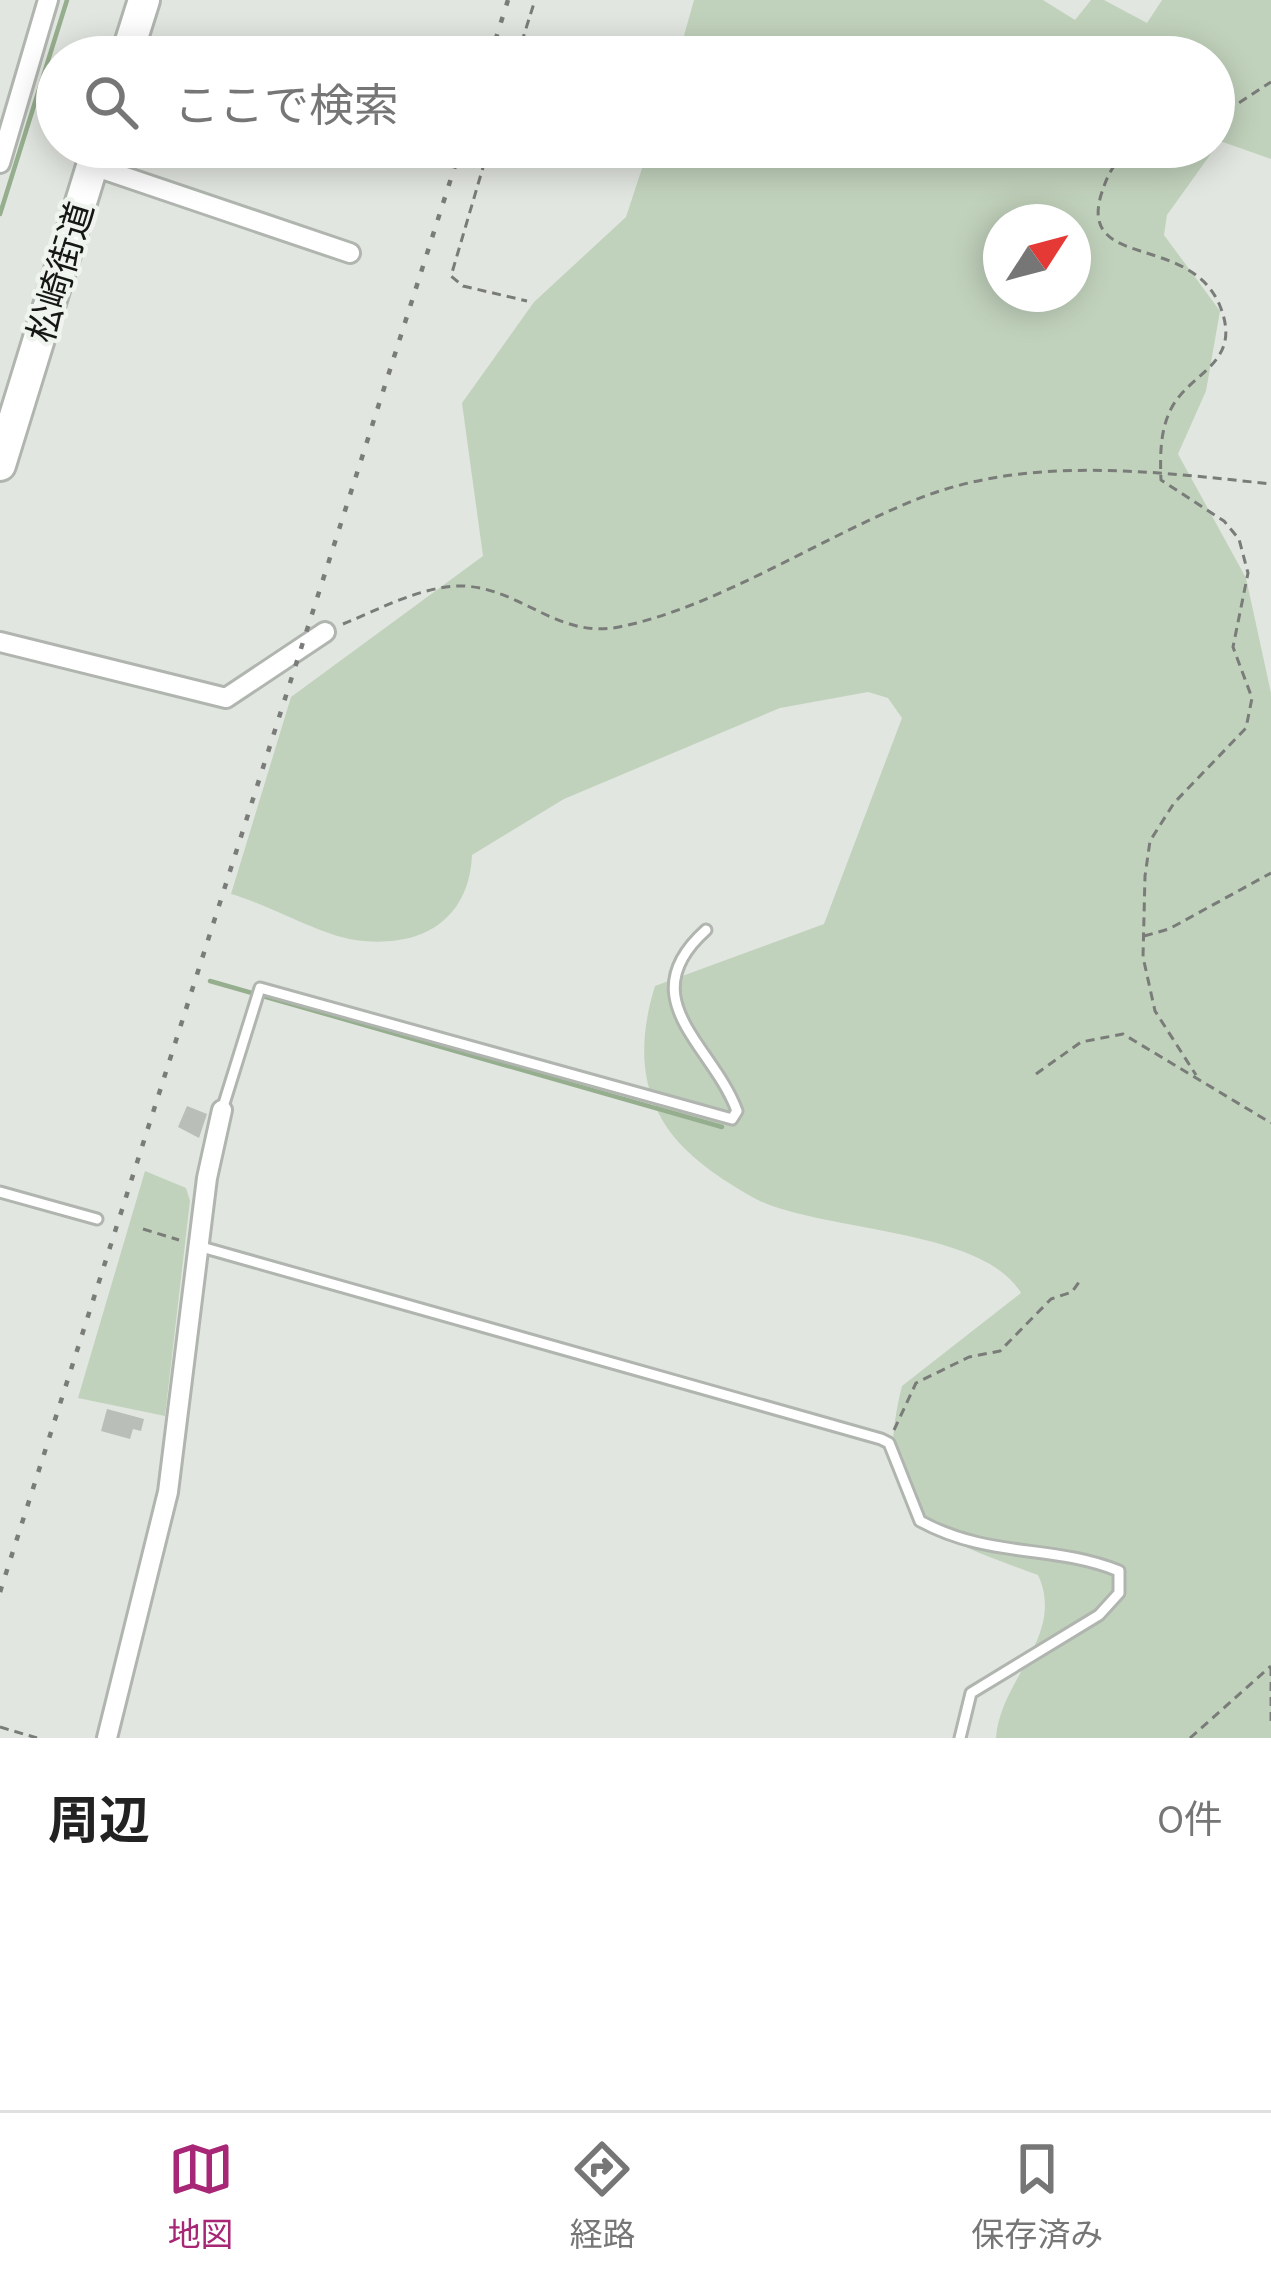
<!DOCTYPE html>
<html lang="ja">
<head>
<meta charset="utf-8">
<style>
	:root { --surface:#fff; --page:#f6f6f6; --text:#222; --muted:#767676; --line:#e0e0e0; --accent:#a72675 }
	body { margin:0; font-family:"DM Sans","Noto Sans JP",sans-serif; background:var(--page); color:var(--text) }
	.compass { position:absolute; left:983px; top:204px; width:108px; height:108px; border-radius:50%; background:var(--surface); box-shadow:0 6px 30px #0003; rotate:54deg }
	.list { margin:0; padding:0; list-style:none }
	h2 { display:flex; justify-content:space-between; align-items:center; height:156px; margin:0; padding:0 48px; font-size:51px }
	h2 small { font-size:39px; font-weight:400; color:var(--muted) }
	.icon { flex:none; width:66px; height:66px; fill:none; stroke:currentColor; stroke-width:2; stroke-linecap:round; stroke-linejoin:round }
	.map { position:relative; flex:none; width:1271px; height:1738px; overflow:hidden }
	.search { position:absolute; background:var(--surface); box-shadow:0 6px 30px #0003; left:36px; right:36px; top:36px; height:132px; display:flex; align-items:center; gap:30px; box-sizing:border-box; padding:0 42px; border-radius:66px; color:var(--muted); font-size:45px }
	.sheet { height:372px; background:var(--surface) }
	nav { display:flex; justify-content:space-around; align-items:center; box-sizing:border-box; height:168px; border-top:3px solid var(--line); background:var(--surface); font-size:33px; color:var(--muted) }
	nav a { display:grid; justify-items:center; gap:6px }
	nav .on { color:var(--accent) }
	.map>svg:first-child { display:block }
	.green { fill:#c1d2bc; fill-rule:evenodd }
	.lines { fill:none; stroke-linecap:round; stroke-linejoin:round }
	.stream { stroke:#95ae8d; stroke-width:4.5 }
	.building { fill:#b9beb8 }
	.lane-casing { stroke:#b0b5af; stroke-width:15 }
	.street-casing { stroke:#b0b5af; stroke-width:24 }
	.primary-casing { stroke:#b0b5af; stroke-width:36 }
	.path { stroke:#797c78; stroke-width:3; stroke-dasharray:9 6; stroke-linecap:butt }
	.lane { stroke:#fff; stroke-width:9 }
	.street { stroke:#fff; stroke-width:18 }
	.primary { stroke:#fff; stroke-width:30 }
	.rail { stroke:#797c78; stroke-width:4.5; stroke-dasharray:6 12; stroke-linecap:butt }
	.labels { text-anchor:middle; stroke-width:9; stroke-linejoin:round; paint-order:stroke }
	.street-label { font-size:36px; fill:#151715; stroke:#eff4ee }
</style>
</head>
<body>
<div class="map">
<svg width="1271" height="1738" viewBox="0 0 1271 1738">
	<rect width="100%" height="100%" fill="#e2e6e0"/>
	<g class="green">
		<path d="M694,0H1043L1075,20L1091,0H1104L1147,23L1162,0H1271V159L1220,141L1167,215L1164,235L1220,311L1206,391L1178,454L1246,578L1271,693V1738H996C1000,1679 1066,1636 1038,1575C930,1536 869,1516 902,1386L1021,1293C982,1228 823,1232 758,1200C728,1184 691,1160 671,1133C638,1088 639,1038 655,986L824,924L902,718L888,698L868,692L780,708L564,799L472,855C469,922 419,949 355,940C318,934 270,905 231,894L291,697L483,556L462,403L534,302L626,217L649,147H1214V57H678ZM1001,222H1073V294H1001Z"/>
		<polygon points="145,1171 186,1188 190,1201 165,1416 78,1398"/>
	</g>
	<g class="lines">
		<g class="stream">
			<polyline points="0,214 67,0"/>
			<polyline points="210,981 722,1127"/>
		</g>
	</g>
	<g class="building">
		<polygon points="187,1106 207,1114 199,1138 178,1127"/>
		<polygon points="107,1409 144,1419 141,1431 133,1429 130,1439 101,1431"/>
	</g>
	<g class="lines">
		<g class="lane-casing">
			<g id="lane">
				<path d="M222,1110L260,988L732,1119L737,1111C713,1045 629,999 706,930"/>
				<polyline points="0,1192 97,1219"/>
				<path d="M198,1246L881,1439L889,1443L920,1521C990,1559 1052,1544 1119,1571V1593L1099,1615L971,1693L960,1738"/>
			</g>
		</g>
		<g class="street-casing">
			<g id="street">
				<polyline points="0,163 48,0"/>
				<polyline points="93,166 350,253"/>
				<polyline points="0,642 226,698 325,632"/>
				<polyline points="107,1738 168,1492 207,1178 222,1110"/>
			</g>
		</g>
		<g class="primary-casing">
			<g id="primary">
				<polyline points="126,57 144,0"/>
				<polyline points="0,465 98,147"/>
			</g>
		</g>
		<g class="path">
			<polyline points="517,57 535,0"/>
			<polyline points="1214,119 1271,82"/>
			<polyline points="489,147 451,276 463,286 527,301"/>
			<path d="M1139,147C1115,159 1109,170 1101,195C1079,270 1190,233 1220,306C1243,363 1192,371 1172,407C1160,429 1160,455 1161,480L1224,521L1239,539L1248,573L1233,647L1252,698L1246,728L1174,803L1150,841L1145,876L1143,957L1155,1011L1196,1075"/>
			<path d="M343,624C380,609 423,585 464,586C522,589 558,639 619,627C720,607 829,532 928,495C1036,456 1160,472 1271,484"/>
			<polyline points="1144,936 1169,929 1271,873"/>
			<polyline points="1036,1074 1081,1042 1123,1034 1271,1123"/>
			<polyline points="143,1229 179,1240"/>
			<polyline points="894,1430 916,1383 969,1357 1000,1351 1051,1299 1072,1292 1079,1282"/>
			<polyline points="1271,1667 1271,1727"/>
			<polyline points="0,1727 37,1738"/>
			<polyline points="1190,1738 1271,1666"/>
		</g>
		<use href="#lane" class="lane"/>
		<use href="#street" class="street"/>
		<use href="#primary" class="primary"/>
		<g class="rail">
			<polyline points="490,57 508,0"/>
			<polyline points="0,1592 461,147"/>
		</g>
	</g>
	<g class="labels">
		<g class="street-label">
			<text transform="translate(60 272) rotate(-73)" y="13">松崎街道</text>
		</g>
	</g>
</svg>
<svg class="compass" viewBox="-18 -18 36 36"><path d="M0-13l5 13h-10z" fill="#e53935"/><path d="M0 13l5-13h-10z" fill="#767676"/></svg>
<div class="search"><svg class="icon" aria-label="search" viewBox="0 0 24 24"><circle cx="10" cy="10" r="6"/><path d="M15 15l6 6"/></svg>ここで検索</div>
</div>
<section class="sheet">
<h2>周辺<small>0件</small></h2>
<ul class="list">
</ul>
</section>
<nav>
<a class="on"><svg class="icon" aria-label="map" viewBox="0 0 24 24"><path d="M3 6l6-2 6 2 6-2v14l-6 2-6-2-6 2zM9 4v14M15 6v14"/></svg>地図</a>
<a><svg class="icon" aria-label="directions" viewBox="0 0 24 24"><path d="M12 3l9 9-9 9-9-9zM9 14v-3h6M13 9l2 2-2 2"/></svg>経路</a>
<a><svg class="icon" aria-label="saved" viewBox="0 0 24 24"><path d="M7 4h10v16l-5-4-5 4z"/></svg>保存済み</a>
</nav>
</body>
</html>
